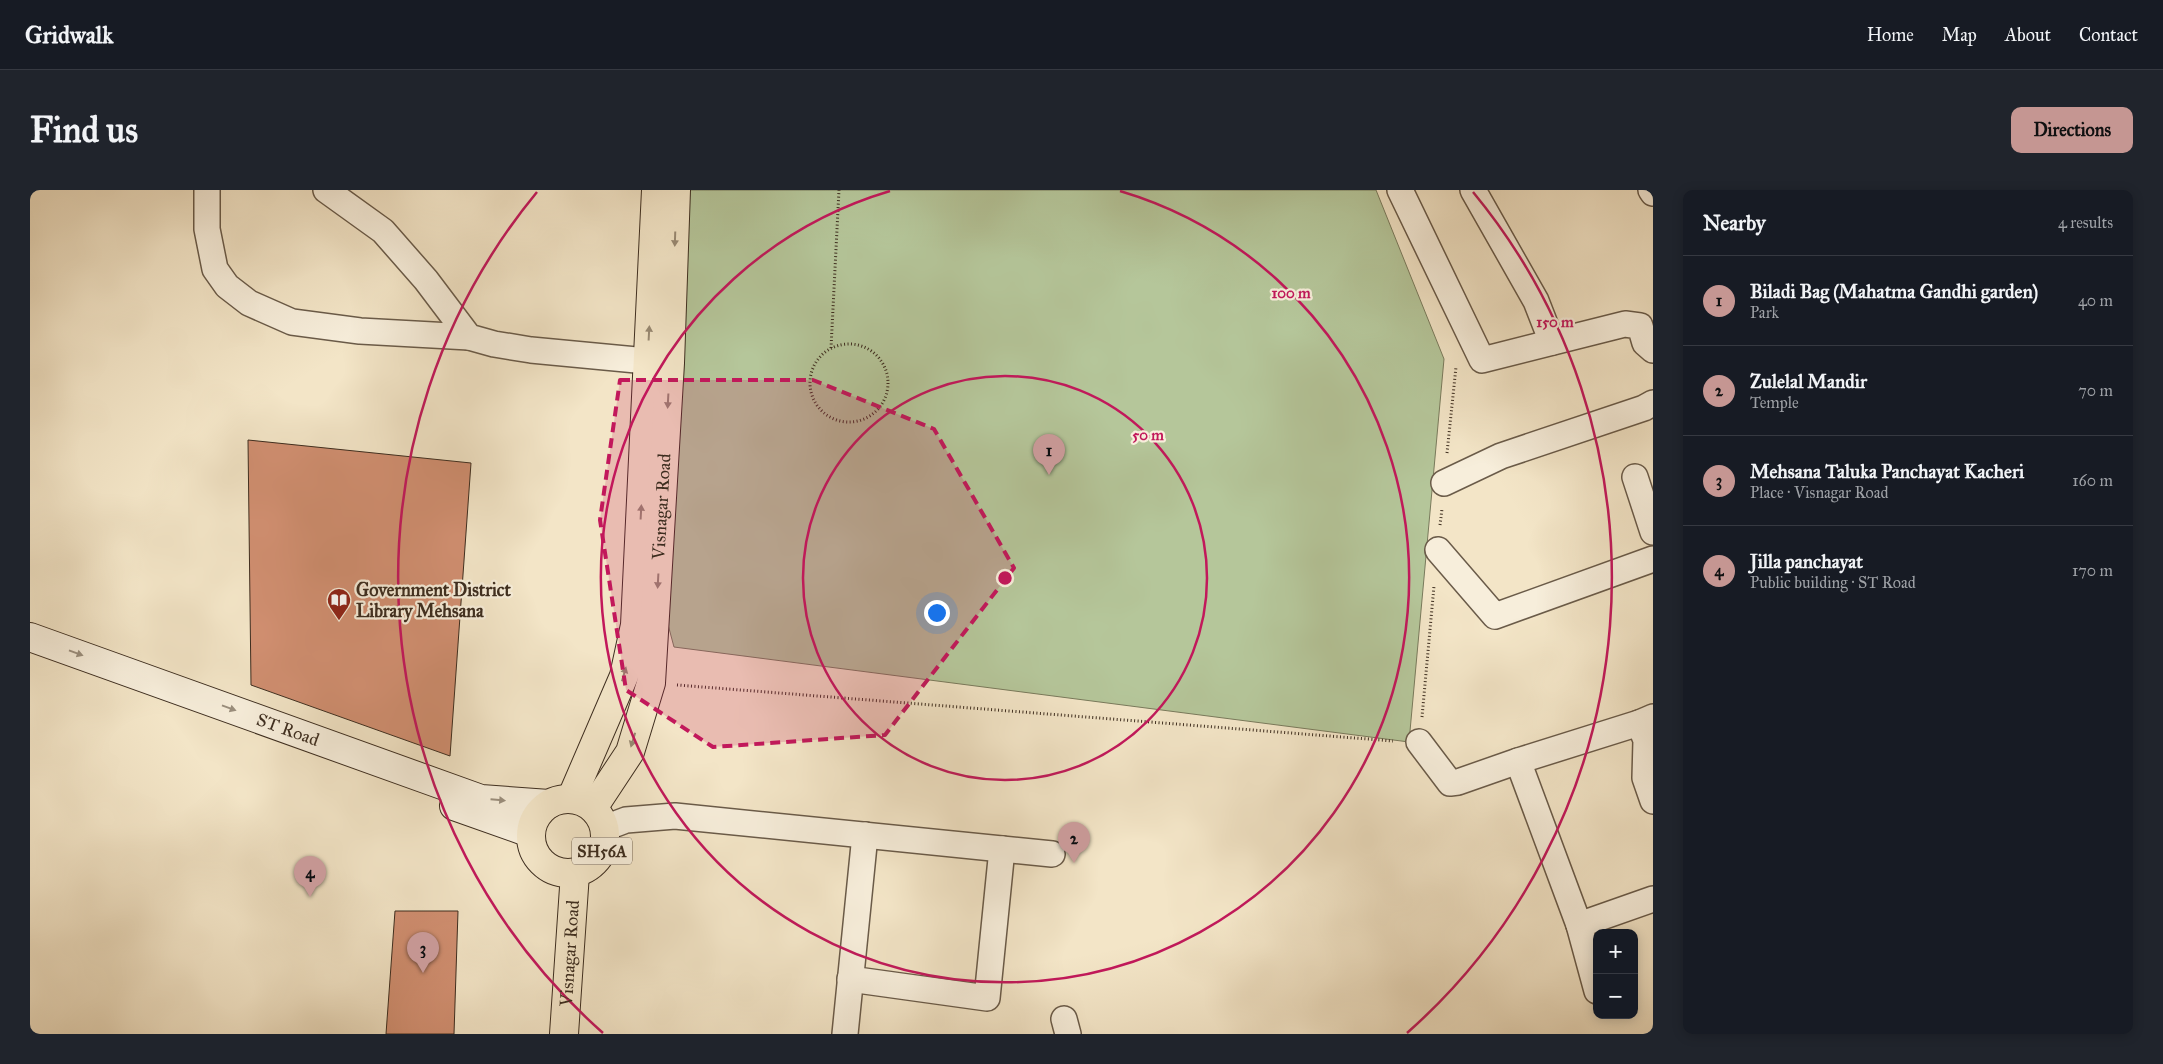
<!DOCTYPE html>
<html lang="en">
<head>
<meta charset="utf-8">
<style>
	:root { --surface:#171b24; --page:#20242c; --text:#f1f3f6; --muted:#9ea1a6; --line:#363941; --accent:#c59692 }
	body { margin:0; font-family:"IM FELL Great Primer",serif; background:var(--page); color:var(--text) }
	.controls { position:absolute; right:15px; bottom:15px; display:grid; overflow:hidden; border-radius:10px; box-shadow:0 2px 12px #0003 }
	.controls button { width:45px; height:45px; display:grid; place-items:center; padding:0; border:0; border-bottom:1px solid var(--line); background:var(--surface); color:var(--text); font:25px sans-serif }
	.you { position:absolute; left:906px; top:422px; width:18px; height:18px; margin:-12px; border:4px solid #fff; border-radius:50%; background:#1a73e8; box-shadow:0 0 0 8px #1a73e833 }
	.badge { display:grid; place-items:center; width:32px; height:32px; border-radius:50%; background:var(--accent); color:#111; font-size:16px; font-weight:700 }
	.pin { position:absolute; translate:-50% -41px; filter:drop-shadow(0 1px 2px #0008) }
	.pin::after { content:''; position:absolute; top:26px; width:18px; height:15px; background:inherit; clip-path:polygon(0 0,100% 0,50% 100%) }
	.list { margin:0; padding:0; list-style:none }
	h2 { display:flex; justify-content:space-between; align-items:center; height:65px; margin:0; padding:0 20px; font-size:21px }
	h2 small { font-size:16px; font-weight:400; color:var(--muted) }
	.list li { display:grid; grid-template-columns:32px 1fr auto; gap:15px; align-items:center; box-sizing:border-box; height:90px; padding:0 20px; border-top:1px solid var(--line) }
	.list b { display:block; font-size:19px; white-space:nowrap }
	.list p { margin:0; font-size:16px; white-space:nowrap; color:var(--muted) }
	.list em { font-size:16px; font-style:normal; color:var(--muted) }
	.map { position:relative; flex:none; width:1623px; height:844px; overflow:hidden; border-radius:10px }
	header { display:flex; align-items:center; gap:30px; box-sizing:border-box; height:70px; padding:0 25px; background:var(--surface); border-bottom:1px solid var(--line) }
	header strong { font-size:24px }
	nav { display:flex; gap:28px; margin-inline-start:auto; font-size:18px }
	.intro { display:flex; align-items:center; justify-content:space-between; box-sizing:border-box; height:120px; padding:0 30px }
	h1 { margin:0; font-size:35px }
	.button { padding:12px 22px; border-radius:10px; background:var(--accent); color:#111; font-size:18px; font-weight:700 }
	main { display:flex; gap:30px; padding:0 30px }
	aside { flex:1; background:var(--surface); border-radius:10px; box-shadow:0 2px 12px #0003 }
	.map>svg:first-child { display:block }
	.green { fill:#b5c69a; stroke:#797a5c }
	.building { fill:#d18f71; stroke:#3d2d1f }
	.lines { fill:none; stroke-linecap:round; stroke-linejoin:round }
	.minor-casing { stroke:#6a5b49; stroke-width:28 }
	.secondary-casing { stroke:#3d2d1f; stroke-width:30 }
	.primary-casing { stroke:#3d2d1f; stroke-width:30 }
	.path { stroke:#3d2d1f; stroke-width:3; stroke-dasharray:1 2.5; stroke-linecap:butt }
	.minor { stroke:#f7eedb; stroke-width:25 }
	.secondary { stroke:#f7eedb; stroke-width:28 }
	.primary { stroke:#f3e5c7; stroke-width:28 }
	.oneway { fill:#988973 }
	.oneway2 { fill:#9a8e7d }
	.marked { fill:#c2185b; fill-opacity:0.2; stroke:#c2185b; stroke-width:4; stroke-dasharray:10 6; stroke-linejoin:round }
	.ring { fill:none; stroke:#c2185b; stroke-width:2.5 }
	.labels { text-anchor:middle; stroke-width:4.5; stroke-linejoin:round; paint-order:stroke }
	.shield { fill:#f7eedb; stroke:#756757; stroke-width:1 }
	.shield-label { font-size:16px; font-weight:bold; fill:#3d2d1f }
	.street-label { font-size:18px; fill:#3d2d1f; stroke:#f7eedb }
	.poi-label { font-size:18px; font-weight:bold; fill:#3d2d1f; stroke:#f7eedb; text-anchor:start }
	.centre { fill:#c2185b; stroke:#f7eedb; stroke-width:2.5 }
	.ring-label { font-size:15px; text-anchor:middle; font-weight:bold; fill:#c2185b; stroke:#f7eedb; stroke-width:4.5; stroke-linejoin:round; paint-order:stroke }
</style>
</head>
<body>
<header>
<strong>Gridwalk</strong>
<nav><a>Home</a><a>Map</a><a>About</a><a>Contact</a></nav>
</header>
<div class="intro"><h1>Find us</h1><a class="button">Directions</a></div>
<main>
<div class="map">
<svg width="1623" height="844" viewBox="0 0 1623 844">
	<rect width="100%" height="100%" fill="#f3e5c7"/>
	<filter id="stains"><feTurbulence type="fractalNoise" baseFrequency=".004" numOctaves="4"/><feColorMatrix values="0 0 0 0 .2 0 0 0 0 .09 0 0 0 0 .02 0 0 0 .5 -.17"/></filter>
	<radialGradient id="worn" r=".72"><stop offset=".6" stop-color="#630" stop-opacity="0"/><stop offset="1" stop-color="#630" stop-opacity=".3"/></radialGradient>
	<polygon class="green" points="642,0 1346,0 1414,169 1379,552 644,457 628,397"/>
	<g class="building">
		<polygon points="218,250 441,273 420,566 221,495"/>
		<polygon points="365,721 428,721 424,844 356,844"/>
	</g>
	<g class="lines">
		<g class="minor-casing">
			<g id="minor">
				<polyline points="177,0 177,39 185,79 197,96 219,113 262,132 330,141 439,147"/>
				<polyline points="296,0 353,41 396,90 439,147 464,154 501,160 638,173"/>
				<polyline points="1370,0 1452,170 1595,134 1610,136 1615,153 1623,160"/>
				<polyline points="1443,0 1506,111 1522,152"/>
				<polyline points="1621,0 1623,3"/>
				<polyline points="1605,287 1623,342"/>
				<polyline points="1414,293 1471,266 1614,218 1623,213"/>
				<polyline points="1408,360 1465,426 1623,369"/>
				<polyline points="1609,533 1616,550 1615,588 1623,611"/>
				<polyline points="1389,552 1420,593 1428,592 1488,571 1609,533 1623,527"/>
				<polyline points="1488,571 1549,735 1623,709"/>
				<polyline points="575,638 596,630 645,626 1022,664"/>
				<polyline points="1549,735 1567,801"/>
				<polyline points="820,789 957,808 972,659"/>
				<polyline points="1034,829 1038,844"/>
				<polyline points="815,844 835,645"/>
			</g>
		</g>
		<g class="secondary-casing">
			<g id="secondary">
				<path id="s1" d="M0,447L451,609L519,614"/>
				<polyline points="424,616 500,643"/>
			</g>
		</g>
		<g class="primary-casing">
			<g id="primary">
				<circle cx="538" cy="646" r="37"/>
				<polyline points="541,609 594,486 605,435 626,0"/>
				<path id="s2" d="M563,618L600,562L621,493L640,173L646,0"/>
				<path id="s3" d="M534,844L545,683"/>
			</g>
		</g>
		<g class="path">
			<circle cx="819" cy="193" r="39"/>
			<polyline points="801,158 809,0"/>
			<polyline points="1417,263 1426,177"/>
			<polyline points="1410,335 1412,319"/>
			<polyline points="647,495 1363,551"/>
			<polyline points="1392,527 1404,396"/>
		</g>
		<use href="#minor" class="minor"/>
		<use href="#secondary" class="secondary"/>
		<use href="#primary" class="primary"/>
	</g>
	<defs><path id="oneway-solid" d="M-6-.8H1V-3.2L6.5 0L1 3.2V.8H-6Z" transform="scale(1.25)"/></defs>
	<g class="oneway">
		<use href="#oneway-solid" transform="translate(645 49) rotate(92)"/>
		<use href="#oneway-solid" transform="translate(619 143) rotate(-87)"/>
		<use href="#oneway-solid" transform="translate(638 211) rotate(93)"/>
		<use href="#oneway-solid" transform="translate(611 322) rotate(-87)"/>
		<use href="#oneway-solid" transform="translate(628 391) rotate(93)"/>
		<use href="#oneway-solid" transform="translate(594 484) rotate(-74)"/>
		<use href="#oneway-solid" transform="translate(603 550) rotate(107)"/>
	</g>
	<g class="oneway2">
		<use href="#oneway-solid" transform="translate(46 463) rotate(20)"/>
		<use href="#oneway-solid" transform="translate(199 518) rotate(20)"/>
		<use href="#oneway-solid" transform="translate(468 610) rotate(5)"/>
	</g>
	<path class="marked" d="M590,190H783L904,239L984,378L855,545L683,557L596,500L570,330Z"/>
	<g class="ring">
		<circle cx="975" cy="388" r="202"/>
		<path d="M1090 1A404 404 0 1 1 860 1"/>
		<path d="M573 843A607 607 0 0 1 507 2M1443 2A607 607 0 0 1 1377 843"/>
	</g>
	<defs>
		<g id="library-pin" transform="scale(1.25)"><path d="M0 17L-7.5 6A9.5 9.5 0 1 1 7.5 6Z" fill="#8f2418" stroke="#f7eedb"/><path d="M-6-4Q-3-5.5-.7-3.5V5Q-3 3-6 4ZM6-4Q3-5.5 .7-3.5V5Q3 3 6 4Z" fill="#fff"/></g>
	</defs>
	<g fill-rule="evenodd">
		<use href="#library-pin" x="309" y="410"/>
	</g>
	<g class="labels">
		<rect class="shield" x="542" y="647.5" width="60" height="27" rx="4"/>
		<g class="shield-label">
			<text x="572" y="667">SH56A</text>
		</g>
		<g class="street-label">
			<text dy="6" stroke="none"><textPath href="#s2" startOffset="316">Visnagar Road</textPath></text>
			<text dy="6" stroke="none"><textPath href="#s1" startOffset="274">ST Road</textPath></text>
			<text dy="6" stroke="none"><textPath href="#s3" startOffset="81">Visnagar Road</textPath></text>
		</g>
		<g class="poi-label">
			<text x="326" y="406">Government District<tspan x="326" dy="21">Library Mehsana</tspan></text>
		</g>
	</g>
	<circle cx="975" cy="388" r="8" class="centre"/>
	<g class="ring-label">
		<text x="1261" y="108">100 m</text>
		<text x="1525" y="137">150 m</text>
		<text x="1118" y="250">50 m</text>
	</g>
	<rect width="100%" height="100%" filter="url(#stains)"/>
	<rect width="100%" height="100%" fill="url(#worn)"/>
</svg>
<div class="controls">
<button>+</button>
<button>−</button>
</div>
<div class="you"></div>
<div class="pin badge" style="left:1019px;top:285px">1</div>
<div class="pin badge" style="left:1044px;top:673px">2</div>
<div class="pin badge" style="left:393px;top:783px">3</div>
<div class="pin badge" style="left:280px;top:707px">4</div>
</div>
<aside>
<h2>Nearby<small>4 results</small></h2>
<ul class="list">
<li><span class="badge">1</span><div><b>Biladi Bag (Mahatma Gandhi garden)</b><p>Park</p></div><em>40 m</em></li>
<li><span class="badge">2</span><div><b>Zulelal Mandir</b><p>Temple</p></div><em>70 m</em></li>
<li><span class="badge">3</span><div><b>Mehsana Taluka Panchayat Kacheri</b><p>Place · Visnagar Road</p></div><em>160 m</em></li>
<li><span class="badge">4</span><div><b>Jilla panchayat</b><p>Public building · ST Road</p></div><em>170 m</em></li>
</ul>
</aside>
</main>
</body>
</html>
